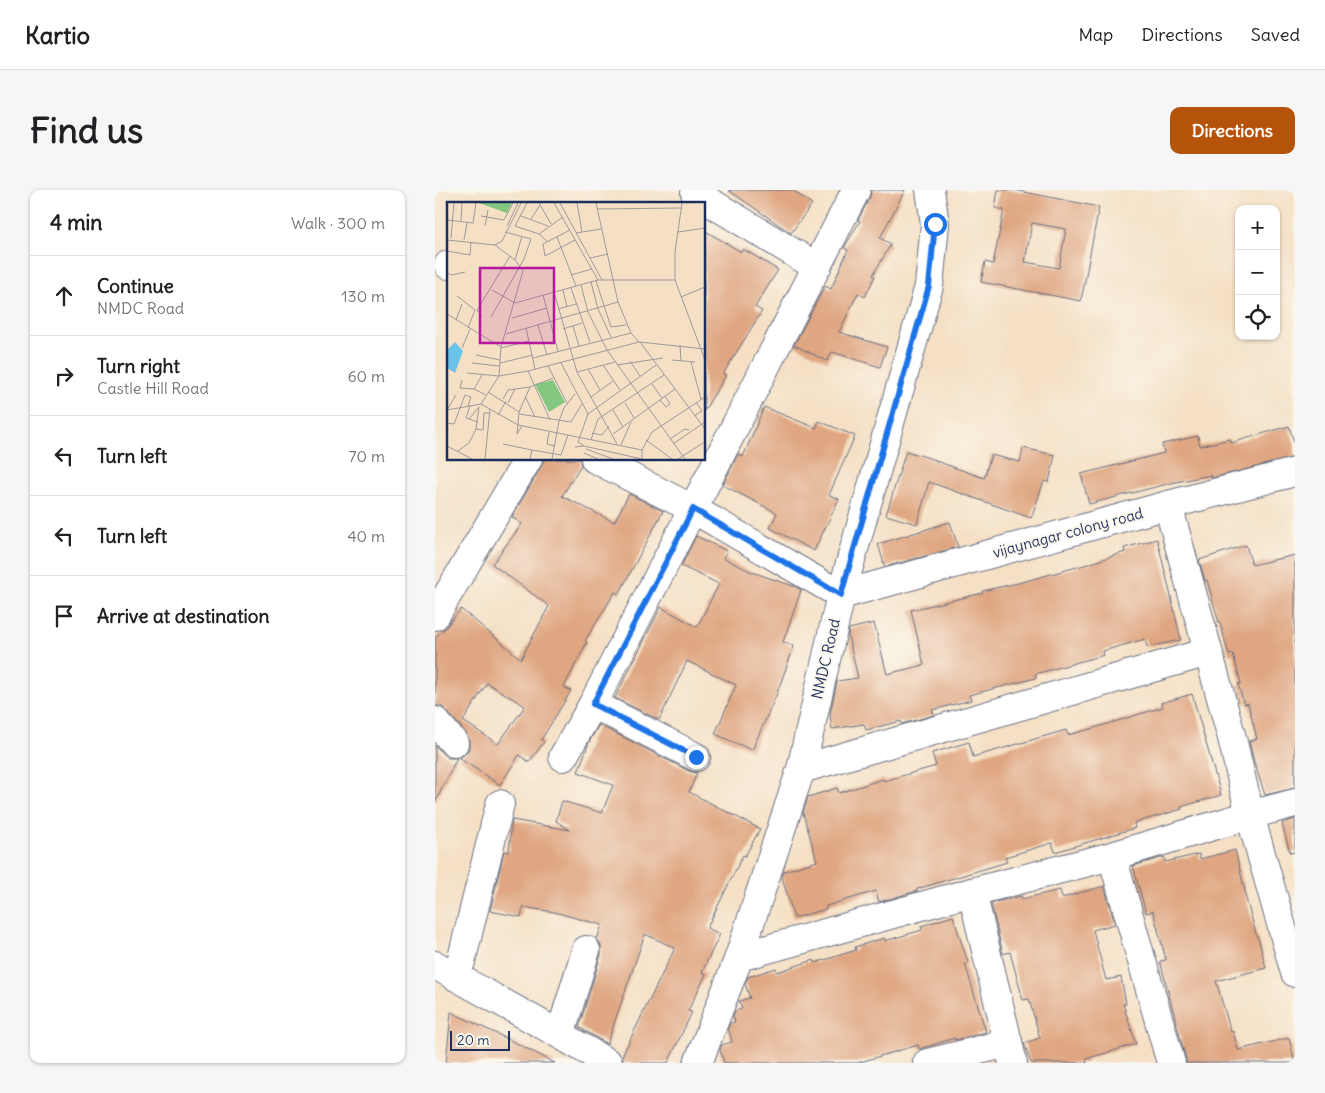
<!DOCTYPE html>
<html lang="en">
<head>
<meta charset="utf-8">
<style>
	:root { --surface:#fff; --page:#f6f6f6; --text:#202124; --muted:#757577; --line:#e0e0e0; --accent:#b45309 }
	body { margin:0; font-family:Delius,sans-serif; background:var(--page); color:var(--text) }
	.controls { position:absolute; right:15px; top:15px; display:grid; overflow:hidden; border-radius:10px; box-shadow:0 1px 4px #0004 }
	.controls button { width:45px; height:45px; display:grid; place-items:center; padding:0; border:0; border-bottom:1px solid var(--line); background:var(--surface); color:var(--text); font:25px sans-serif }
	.scale { position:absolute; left:15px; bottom:12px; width:60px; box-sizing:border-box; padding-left:5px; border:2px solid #1b2f5e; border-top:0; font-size:14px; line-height:18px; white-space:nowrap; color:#1b2f5e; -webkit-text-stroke:4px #fbf7ec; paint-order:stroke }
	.stop { position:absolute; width:15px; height:15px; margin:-11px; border:4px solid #1a73e8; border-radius:50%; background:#fff }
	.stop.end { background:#1a73e8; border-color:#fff; box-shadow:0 1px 5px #0008 }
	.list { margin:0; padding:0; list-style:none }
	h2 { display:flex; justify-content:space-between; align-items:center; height:65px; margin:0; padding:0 20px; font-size:21px }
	h2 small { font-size:16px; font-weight:400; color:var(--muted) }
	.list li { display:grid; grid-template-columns:32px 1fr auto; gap:15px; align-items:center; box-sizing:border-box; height:80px; padding:0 20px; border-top:1px solid var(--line) }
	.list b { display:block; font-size:19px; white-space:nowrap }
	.list p { margin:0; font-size:16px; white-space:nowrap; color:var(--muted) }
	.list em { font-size:16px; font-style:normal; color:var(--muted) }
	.icon { flex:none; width:28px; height:28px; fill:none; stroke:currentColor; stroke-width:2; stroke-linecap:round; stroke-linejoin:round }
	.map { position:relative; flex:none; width:860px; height:873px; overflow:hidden; border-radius:10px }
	header { display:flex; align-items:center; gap:30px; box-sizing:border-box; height:70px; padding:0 25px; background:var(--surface); border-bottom:1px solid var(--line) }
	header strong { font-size:24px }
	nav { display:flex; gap:28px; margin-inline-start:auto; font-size:18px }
	.intro { display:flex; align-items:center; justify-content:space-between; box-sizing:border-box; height:120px; padding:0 30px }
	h1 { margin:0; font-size:35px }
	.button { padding:12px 22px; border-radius:10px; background:var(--accent); color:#fff; font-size:18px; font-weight:700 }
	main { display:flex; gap:30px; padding:0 30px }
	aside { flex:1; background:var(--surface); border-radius:10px; box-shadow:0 1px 4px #0004 }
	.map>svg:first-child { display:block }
	.building { fill:#dfa681; fill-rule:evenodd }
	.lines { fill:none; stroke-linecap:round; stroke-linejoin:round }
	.minor-casing { stroke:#676d82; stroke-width:30 }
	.minor { stroke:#fff; stroke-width:28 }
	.route { stroke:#1a73e8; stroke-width:6 }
	.labels { text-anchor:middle; stroke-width:4; stroke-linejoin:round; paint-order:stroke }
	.street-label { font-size:15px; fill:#1b2f5e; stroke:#fbf7ec }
	.inset-road { fill:none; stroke:#9e999c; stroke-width:1 }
	.view { fill:#b5179e; fill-opacity:0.15; stroke:#b5179e; stroke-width:2.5 }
	.inset-edge { fill:none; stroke:#1b2f5e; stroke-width:2.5 }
</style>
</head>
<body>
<header>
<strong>Kartio</strong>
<nav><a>Map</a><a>Directions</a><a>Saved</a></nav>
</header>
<div class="intro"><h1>Find us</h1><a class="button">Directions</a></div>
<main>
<aside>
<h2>4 min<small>Walk · 300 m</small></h2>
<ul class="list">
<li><svg class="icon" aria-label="ahead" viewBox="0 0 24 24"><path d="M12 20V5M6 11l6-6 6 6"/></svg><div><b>Continue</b><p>NMDC Road</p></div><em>130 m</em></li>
<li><svg class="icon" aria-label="right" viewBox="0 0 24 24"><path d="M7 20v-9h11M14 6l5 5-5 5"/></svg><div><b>Turn right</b><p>Castle Hill Road</p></div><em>60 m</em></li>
<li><svg class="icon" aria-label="left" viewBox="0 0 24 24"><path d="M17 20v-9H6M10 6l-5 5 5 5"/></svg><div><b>Turn left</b></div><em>70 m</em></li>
<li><svg class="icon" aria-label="left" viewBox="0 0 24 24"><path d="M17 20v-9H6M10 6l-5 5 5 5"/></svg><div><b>Turn left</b></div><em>40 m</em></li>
<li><svg class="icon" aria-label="arrive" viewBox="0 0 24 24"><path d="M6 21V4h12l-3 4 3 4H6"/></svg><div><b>Arrive at destination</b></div></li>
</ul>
</aside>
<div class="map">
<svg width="860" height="873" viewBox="0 0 860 873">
	<rect width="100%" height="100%" fill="#fbf7ec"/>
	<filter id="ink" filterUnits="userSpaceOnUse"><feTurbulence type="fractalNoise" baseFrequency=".02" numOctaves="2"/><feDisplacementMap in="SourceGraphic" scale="10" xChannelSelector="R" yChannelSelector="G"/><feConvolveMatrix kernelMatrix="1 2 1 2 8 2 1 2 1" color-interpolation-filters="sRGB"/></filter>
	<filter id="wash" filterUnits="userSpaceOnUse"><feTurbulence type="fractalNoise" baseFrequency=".0096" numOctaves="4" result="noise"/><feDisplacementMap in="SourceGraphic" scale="20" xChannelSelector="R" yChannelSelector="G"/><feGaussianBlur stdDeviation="1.12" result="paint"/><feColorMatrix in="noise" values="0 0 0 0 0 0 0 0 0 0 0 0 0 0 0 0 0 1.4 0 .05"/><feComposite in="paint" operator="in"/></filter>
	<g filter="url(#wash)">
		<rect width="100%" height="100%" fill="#f5e0c5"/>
		<g id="blocks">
			<g class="building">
				<polygon points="293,0 357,0 377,14 356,43"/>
				<polygon points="436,0 470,0 445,48 456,54 438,85 440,86 430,107 423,103 404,142 452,157 445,177 397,162 392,171 359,155 390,96 396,99 413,60 409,58 425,31 423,30 435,7"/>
				<path d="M563,0H579L664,17L646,111L546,92L550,72L558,74L569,20L560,18ZM597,33L631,39L624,78L590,72Z"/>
				<polygon points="269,40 306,62 308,59 343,80 320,117 327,121 288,184 291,185 269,221"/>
				<polygon points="329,217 381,238 384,231 420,246 394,305 404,309 379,361 335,338 342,323 288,295 303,264 308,267"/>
				<polygon points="854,236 860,255 860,267 777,288 776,285 736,293 654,314 646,284 729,263 727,254 763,246 765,256 795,249 796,253"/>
				<polygon points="588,258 620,265 614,292 609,291 596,328 494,292 482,334 451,325 471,261 501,270 501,271 549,288 556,265 585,272"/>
				<path d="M109,269H145L146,275L127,306L179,332L194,304L228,321L184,404L180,402L150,451L152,452L129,497L136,501L106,550L109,552L94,572L84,565L65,595L24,568L30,564L34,559V550L31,543L12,521L6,516H0V448L11,437L26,419L86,469L114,416L57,374L87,334L77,327L106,277ZM52,493L90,516L63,554L28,531Z"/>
				<polygon points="515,332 523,357 450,377 443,354"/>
				<polygon points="261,346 292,361 288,368 317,382 361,397 366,400 348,452 359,456 341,506 317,560 280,544 301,495 252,471 224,530 180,508 226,417 262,437 284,394 246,376"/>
				<polygon points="722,349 734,398 746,450 712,457 710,449 668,461 669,465 600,484 601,488 534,505 536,510 497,520 499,525 467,534 466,531 431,540 429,534 397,539 395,524 402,491 423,488 413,446 414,439 439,433 452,484 489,475 476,420 548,403 547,401 583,393 653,374 690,362 689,358"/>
				<polygon points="811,355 817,375 860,365 860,598 830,605 819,572 814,551 822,549 813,513 809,514 803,494 806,493 798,464 794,465 785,433 784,433 772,390 770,391 764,370"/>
				<polygon points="757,504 786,605 746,617 747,619 699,633 700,638 620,662 617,653 570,667 572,672 482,699 482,701 444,712 441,701 391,716 391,719 359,728 347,687 349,681 382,671 368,623 373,607 402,598 404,603 448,589 449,591 501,576 497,563 534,552 538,567 631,540 633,545 659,538 728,517 726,513"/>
				<polygon points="164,535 254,581 262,583 254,602 325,639 310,666 308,665 272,738 285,744 267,782 271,784 253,821 257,822 233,873 189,873 187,866 240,758 210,744 172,854 144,837 166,765 166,756 162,749 167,735 119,722 88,717 86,727 55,721 69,661 74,662 77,630 135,640 121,631 127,611 167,623 178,595 143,582 154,552"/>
				<polygon points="0,555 7,563 13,568 22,568 0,613"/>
				<polygon points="860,629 860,662 855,663 847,633"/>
				<polygon points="800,660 811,705 810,705 822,747 823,747 831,778 781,791 796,842 798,841 803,860 854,848 860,873 751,873 751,869 725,771 731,770 718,721 711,723 698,676 729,667 730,672 764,664 765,669"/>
				<polygon points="669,696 680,734 658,740 671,790 686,787 691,814 688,814 701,854 651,869 652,873 596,873 589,853 605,848 594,809 588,810 575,762 568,764 556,713 586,706 587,709 625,700 627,708"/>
				<polygon points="518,726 533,773 530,774 551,842 520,850 520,848 484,859 483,855 422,873 289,873 285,860 287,855 297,852 293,838 295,833 300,832 298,826 300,821 307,819 304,811 315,808 310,794 313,787 341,778 342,782 379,770 380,773 421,760 420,757 449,748 450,751 487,740 486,736"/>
				<polygon points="16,822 83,854 120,873 11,873"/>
			</g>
		</g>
	</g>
	<g filter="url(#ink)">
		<use href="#blocks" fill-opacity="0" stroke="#676d82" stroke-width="1"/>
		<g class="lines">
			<g class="minor-casing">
				<g id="minor">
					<polyline points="260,3 382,77"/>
					<polyline points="13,75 14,75"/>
					<polyline points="160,269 258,319 406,405 733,315 860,282"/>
					<polyline points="733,315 797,548 815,625 860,783"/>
					<polyline points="0,426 93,269"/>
					<polyline points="158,514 261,567"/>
					<polyline points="0,531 19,553"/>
					<polyline points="128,567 158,514 421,0"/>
					<polyline points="366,579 773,462"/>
					<polyline points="677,666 736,873"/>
					<polyline points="537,702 578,873"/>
					<polyline points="304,767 537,702 677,666 815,625 860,613"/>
					<polyline points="0,775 124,844 173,873"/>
					<polyline points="19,786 26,772 65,614"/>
					<polyline points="124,844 128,835 151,760"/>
					<polyline points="263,873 304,767 366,579 406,405 494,96 500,34 495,0"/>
					<polyline points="492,873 573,853"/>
				</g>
			</g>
			<use href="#minor" class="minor"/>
		</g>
	</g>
	<g class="lines" filter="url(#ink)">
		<polyline class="route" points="261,567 158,514 258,319 406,405 494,96 500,34"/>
	</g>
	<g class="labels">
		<g class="street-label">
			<text transform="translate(633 343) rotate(-15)" y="5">vijaynagar colony road</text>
			<text transform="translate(391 469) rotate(-77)" y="5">NMDC Road</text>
		</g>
	</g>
	<g transform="translate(12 12)">
		<rect width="258" height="258" fill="#f5e0c5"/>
		<path d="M32,1H65L60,11ZM106,178L118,200L102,210L88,182Z" fill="#84c780"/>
		<path d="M8,140L16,149L8,171L0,166V148Z" fill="#6cc3e9"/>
		<path class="inset-road" d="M80,1L68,24L92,32L101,40M92,1L104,22M107,1L151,78M113,1L155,78M130,1L135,30M149,1L171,100L184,131L192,140L258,147M235,1L228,50V78L258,158M150,7L235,6M34,14L57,18L66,1M74,14L101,24M84,17L93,3M0,18L26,21L29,1M14,19L15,1M38,24L41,8M60,24L71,1M123,28L96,42L98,54L128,38M231,30L258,26M129,31L154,27M92,32L116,15M110,35L129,84M4,36L7,1M0,38L48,43L55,39L74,1M17,38L20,21M48,43L68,58L76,69L54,145L52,174M0,49L23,53L24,41M143,56L161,52M68,58L75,34M0,71L5,73L18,70M124,73L145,67M149,79L164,125M144,80L151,107L164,135M134,83L141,110L160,148L238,257M124,86L143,140M45,88L68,101L151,78H228M116,88L120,105M107,90L130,170L170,242M96,93L111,149M10,94L28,108L21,126M234,95L258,85M111,107L129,102M0,112L54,145M35,114L30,108L63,54M44,115L77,57L84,37L58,30M65,116L100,106M9,118L15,102M91,123L100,153M126,124L132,144M164,125L179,123M79,126L88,167M116,127L135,121M59,132L171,100M193,140L258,227M233,143L234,159M15,146L23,127M54,146L82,139M29,153L53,158M86,156L184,131M225,158L248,160M183,159L193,174M244,160L254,197M25,161L52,164M53,161L86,153M114,161L141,212M156,163L173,188M170,163L216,156M101,164L120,201M141,167L153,188M81,169L103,218M130,170L168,160M20,171L52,174L81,169L192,140M15,178L13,186L27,187L39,193M205,182L215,196M27,187L35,173M41,190L72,210M78,194L88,215M144,195L166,179M56,197L61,188L83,185M213,198L219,205L223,202L218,194M61,201L68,187M178,201L187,216M34,202L71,223L195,248M23,204L19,216L31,220M0,208L34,202L52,174M0,208L9,193M166,208L176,225M72,212L124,220L135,202M51,213L59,199M247,214L255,209L249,200M22,217L32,205M0,221L7,222L18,193L24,195L21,204M75,224L70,232L72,210L83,185L106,176M29,227L36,228L37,211H42M102,230L100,242L108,244M145,231L155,233L162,224M166,232L228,187M223,237L238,227L242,228M144,238L151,217L217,173M199,238L225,257M56,242L85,248M226,242L258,220M174,243L184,220M0,244L25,257M137,244L131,240L141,212L209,163M128,245L137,244L195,257M139,247L166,257M11,249L22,241L29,227L32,205M137,251L151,257M38,257L43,207M83,257L85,248L114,253L121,233M105,257L112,219L117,206L128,192M195,257V248L205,230L258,195M231,257L256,241"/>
		<path class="view" d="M33,66H107V141H33Z"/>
		<rect width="258" height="258" class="inset-edge"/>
	</g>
</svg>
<div class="controls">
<button>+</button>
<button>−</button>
<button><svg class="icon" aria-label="locate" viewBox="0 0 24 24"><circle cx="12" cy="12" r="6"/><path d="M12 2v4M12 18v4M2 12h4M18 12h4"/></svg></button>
</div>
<div class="scale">20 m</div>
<div class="stop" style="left:500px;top:34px"></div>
<div class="stop end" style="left:261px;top:567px"></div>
</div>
</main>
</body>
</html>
